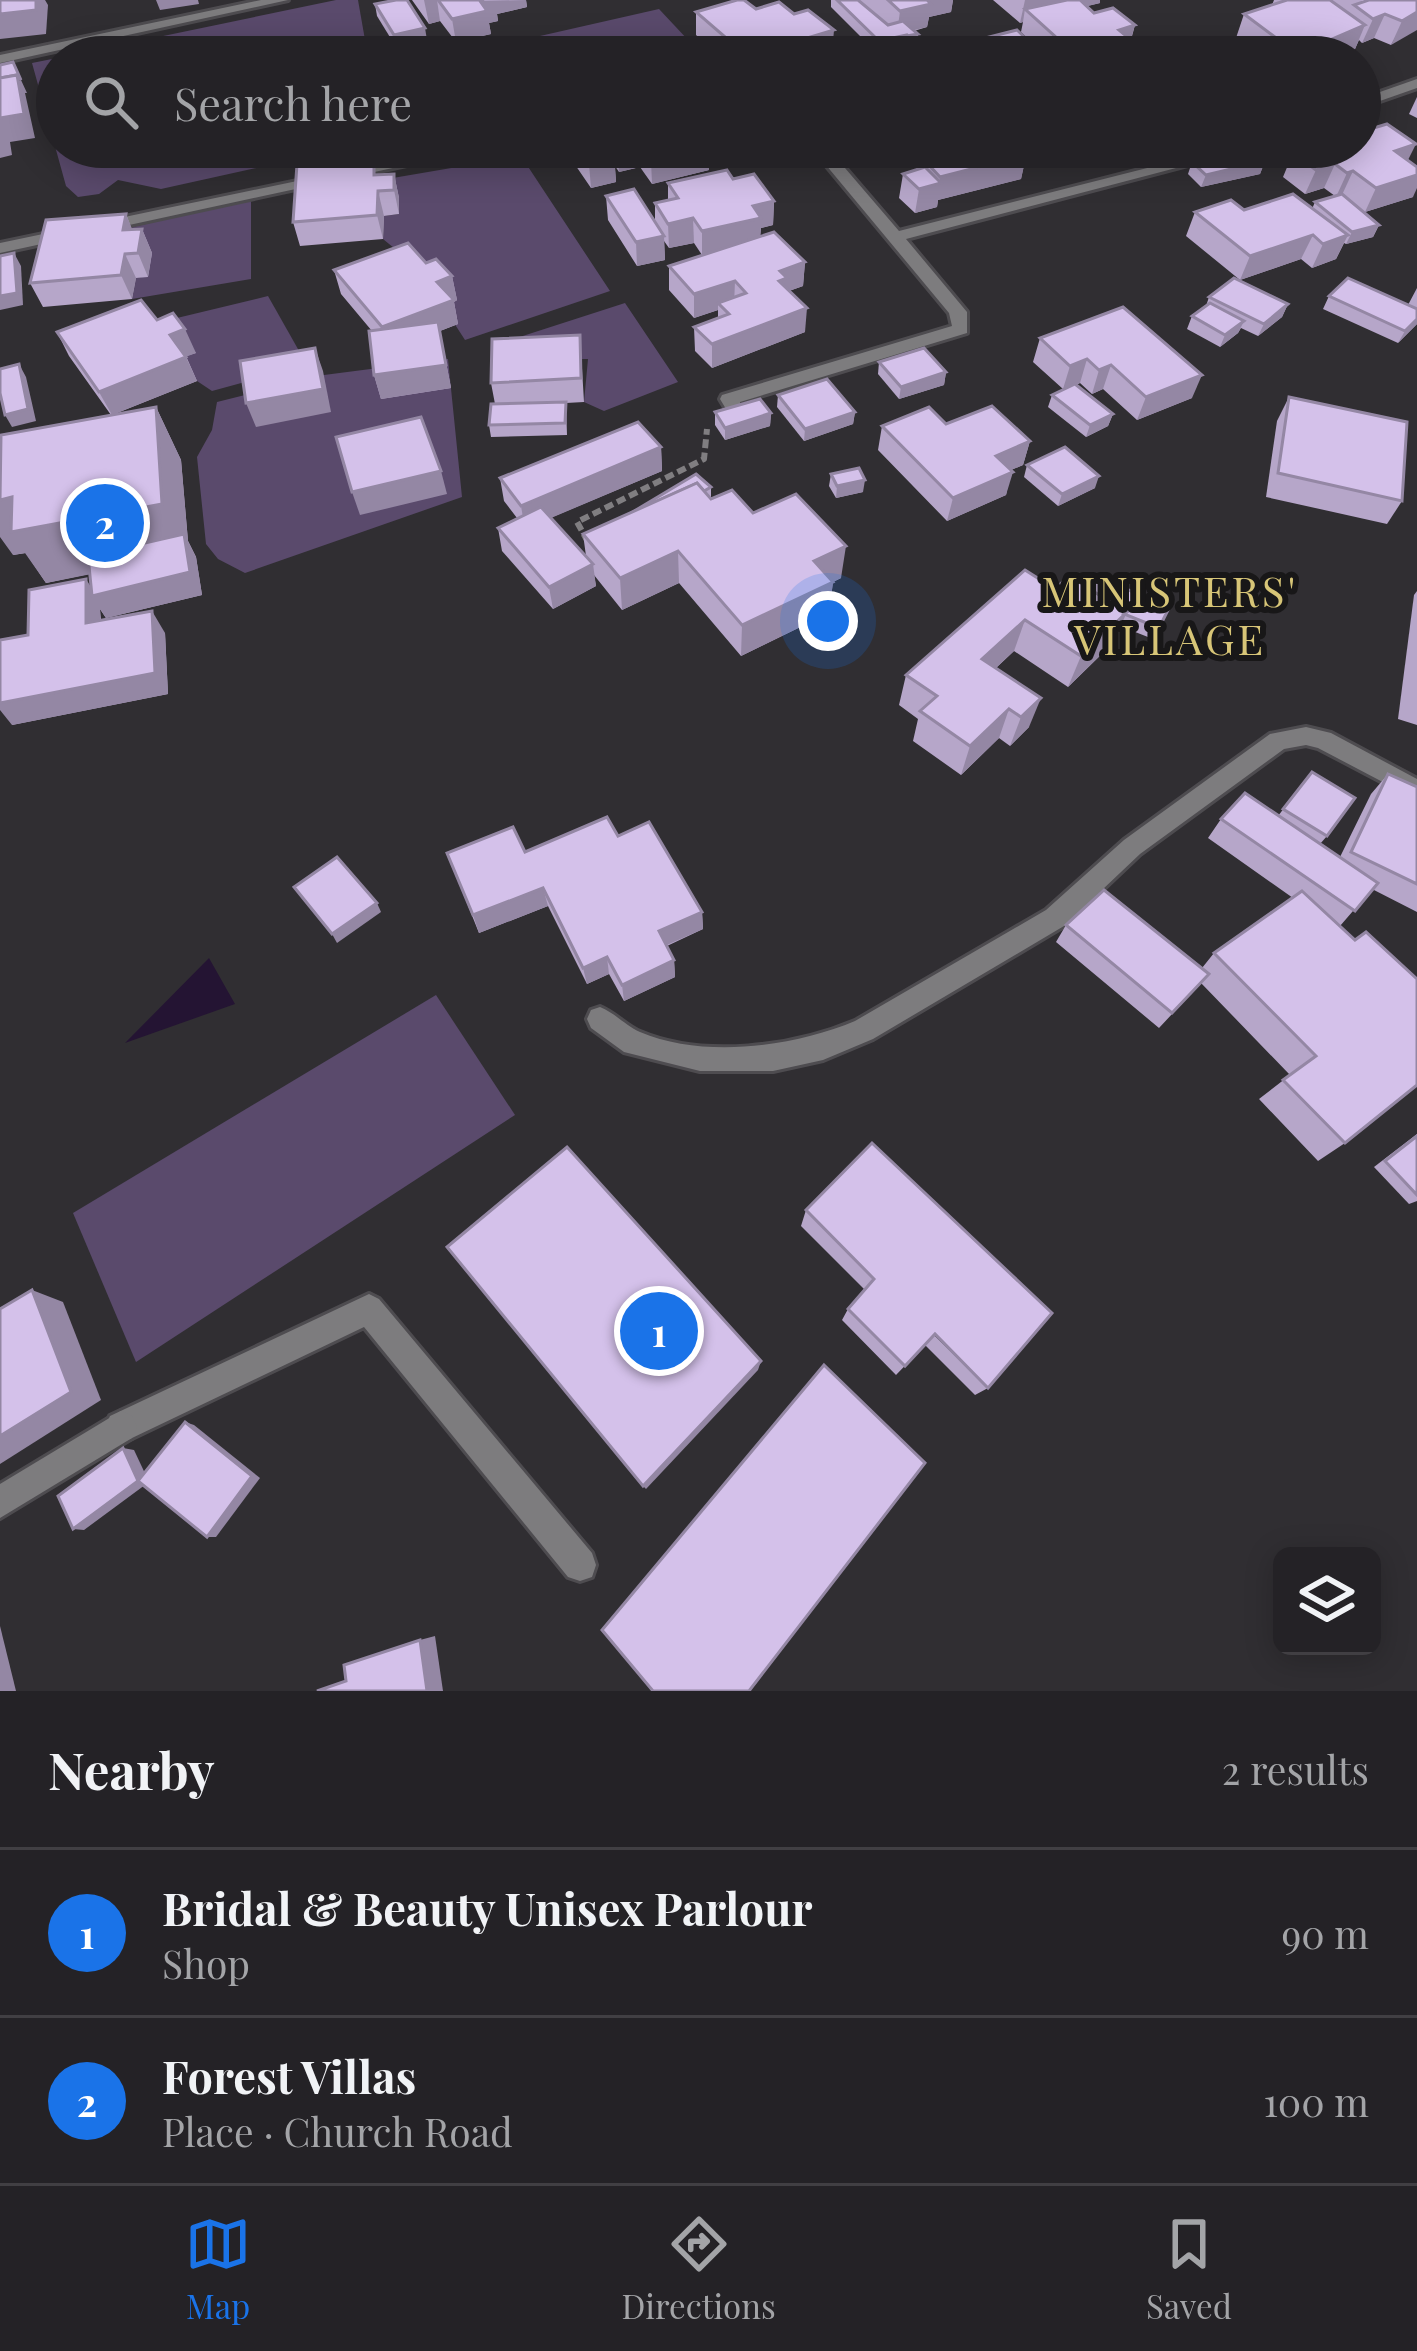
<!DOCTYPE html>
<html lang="en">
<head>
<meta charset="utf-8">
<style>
	:root { --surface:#242226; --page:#302f32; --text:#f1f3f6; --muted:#a3a4a7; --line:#413f43; --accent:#1a73e8 }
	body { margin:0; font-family:"Playfair Display",serif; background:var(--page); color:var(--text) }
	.controls { position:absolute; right:36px; bottom:36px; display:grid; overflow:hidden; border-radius:18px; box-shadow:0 6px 30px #0003 }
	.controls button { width:108px; height:108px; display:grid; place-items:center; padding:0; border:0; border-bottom:3px solid var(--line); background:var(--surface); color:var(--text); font:60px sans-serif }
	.you { position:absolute; left:828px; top:621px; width:42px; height:42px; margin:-30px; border:9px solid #fff; border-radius:50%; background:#1a73e8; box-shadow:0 0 0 18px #1a73e833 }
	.badge { display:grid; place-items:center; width:78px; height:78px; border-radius:50%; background:var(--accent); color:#fff; font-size:39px; font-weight:700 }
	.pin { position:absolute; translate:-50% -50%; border:6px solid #fff; box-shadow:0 3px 12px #0006 }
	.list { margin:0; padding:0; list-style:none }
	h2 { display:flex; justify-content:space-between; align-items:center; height:156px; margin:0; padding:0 48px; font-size:51px }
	h2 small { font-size:39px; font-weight:400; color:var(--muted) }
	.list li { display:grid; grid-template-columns:78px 1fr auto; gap:36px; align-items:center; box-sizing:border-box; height:168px; padding:0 48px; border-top:3px solid var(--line) }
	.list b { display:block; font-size:45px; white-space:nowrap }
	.list p { margin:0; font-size:39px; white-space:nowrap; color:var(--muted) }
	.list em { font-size:39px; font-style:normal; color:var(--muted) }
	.icon { flex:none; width:66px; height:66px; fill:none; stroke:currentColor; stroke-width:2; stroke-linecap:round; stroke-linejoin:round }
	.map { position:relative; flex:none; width:1417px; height:1691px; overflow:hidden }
	.search { position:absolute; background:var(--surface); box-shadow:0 6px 30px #0003; left:36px; right:36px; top:36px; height:132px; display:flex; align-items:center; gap:30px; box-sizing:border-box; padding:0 42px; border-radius:66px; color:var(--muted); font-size:45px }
	.sheet { height:492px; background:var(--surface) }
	nav { display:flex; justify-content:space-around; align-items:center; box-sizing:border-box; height:168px; border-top:3px solid var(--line); background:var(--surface); font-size:33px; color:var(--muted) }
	nav a { display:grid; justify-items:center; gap:6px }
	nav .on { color:var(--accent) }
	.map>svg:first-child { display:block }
	.green { fill:#5a4a6c }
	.water { fill:#241433 }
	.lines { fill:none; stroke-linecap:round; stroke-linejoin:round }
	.service-casing { stroke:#4e4c50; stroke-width:6 }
	.minor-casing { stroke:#4e4c50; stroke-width:6 }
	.path { stroke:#807e81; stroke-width:6; stroke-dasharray:9 4.5; stroke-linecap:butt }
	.service { fill:#7d7c7e; fill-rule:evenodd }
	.minor { fill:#7d7c7e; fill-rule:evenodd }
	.wall { fill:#b6a6c9 }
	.shaded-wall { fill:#9487a4 }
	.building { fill:#d4c1ea; stroke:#9487a4; stroke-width:3 }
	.labels { text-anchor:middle; stroke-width:12; stroke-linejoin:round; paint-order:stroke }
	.quarter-label { font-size:42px; letter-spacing:3px; fill:#d7c577; stroke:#181718 }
</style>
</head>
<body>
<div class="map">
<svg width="1417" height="1691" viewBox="0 0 1417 1691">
	<rect width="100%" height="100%" fill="#302e32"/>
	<g class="green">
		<polygon points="336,0 358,0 368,57 62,57"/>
		<polygon points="659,9 704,57 448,57"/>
		<polygon points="57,58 57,147 352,147 161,189 118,180 99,194 78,197 66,186 32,63"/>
		<polygon points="521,156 610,291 465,340 443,306 456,299 383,239 384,216 399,214 399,199 381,180"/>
		<polygon points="251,200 251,279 132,299 136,278 148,276 128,228"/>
		<polygon points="268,296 307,365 212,391 197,381 152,324"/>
		<polygon points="625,303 678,382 604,411 584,402 588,359 494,360 498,344"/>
		<polygon points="448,359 462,497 245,573 218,559 206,544 197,457 212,430 217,402 324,375"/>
		<polygon points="436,995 515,1115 136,1362 73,1213"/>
	</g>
	<polygon class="water" points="209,958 235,1004 125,1043"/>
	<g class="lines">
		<g class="service-casing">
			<polygon id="service" points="369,1294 379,1299 592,1553 596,1565 592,1577 580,1581 568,1577 364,1327 132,1438 121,1443 110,1438 105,1427 110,1416"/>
		</g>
		<g class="minor-casing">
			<g id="minor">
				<polygon points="261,0 288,0 0,63 0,55"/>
				<polygon points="1417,79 1417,88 1360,108 1360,99"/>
				<polygon points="460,147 490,147 0,253 0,243"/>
				<polygon points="811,147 827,147 899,231 1230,147 1256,147 906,239 967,312 967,333 740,402 740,409 726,409 720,399 722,395 952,326 949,313"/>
				<path d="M1306,727L1331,733L1417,779V800L1318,748L1306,745L1284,749L1140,854L1064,926L873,1039L823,1060L773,1071H700L624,1052L591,1028L587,1019L591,1010L600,1007C615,1013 626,1026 640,1032C704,1059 793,1047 855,1021L1046,910L1124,840L1270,734Z"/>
				<polygon points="121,1411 132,1416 137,1427 132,1438 0,1518 0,1484"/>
			</g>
		</g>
		<polyline class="path" points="588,542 577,522 704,459 707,429"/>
		<use href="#service" class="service"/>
		<use href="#minor" class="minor"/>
	</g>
	<g class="wall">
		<polygon points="412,0 526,0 527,7 497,14 498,21 489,23 491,34 456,42 440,21 429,24"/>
		<polygon points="831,0 953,0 951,12 929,17 927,27 914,31 918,34 917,45 923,51 941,57 833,57 833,51 868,44 831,7"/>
		<polygon points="993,0 1100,0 1100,3 1087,6 1094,13 1135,25 1131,40 1131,57 1047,57 1021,32 1023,22 1020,23"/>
		<polygon points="1274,0 1417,0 1391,45 1374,38 1362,43 1359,40 1355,49 1336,57 1261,57 1236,38 1244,14 1272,5"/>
		<polygon points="375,4 427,40 396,47 377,16"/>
		<polygon points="756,9 832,54 825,56 826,57 721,57 696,35 696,12"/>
		<polygon points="989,37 1045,57 994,57 986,50"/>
		<polygon points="1417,97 1417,118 1409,114"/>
		<polygon points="567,147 714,147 714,151 709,152 709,170 652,184 640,167 619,172 615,166 616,182 591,188 567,153"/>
		<polygon points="862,147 1028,147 1021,179 938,200 937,207 915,213 899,198 903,174 923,168 909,152 899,155 898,161 871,167 861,155"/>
		<polygon points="1293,153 1408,160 1413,197 1365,212 1379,225 1373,237 1346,244 1344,243 1336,259 1312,268 1301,259 1240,280 1186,236 1195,212 1312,209 1315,202 1335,196 1324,188 1305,194 1283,177"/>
		<polygon points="1265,161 1260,174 1201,187 1188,174 1192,162"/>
		<polygon points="394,174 399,198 399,214 384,216 383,239 300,246 293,222 378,175"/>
		<polygon points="733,179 774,201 773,225 761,228 760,236 805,262 803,286 789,291 805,332 712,368 695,351 694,327 718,318 718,310 694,318 669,290 669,266 702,255 694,243 669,248 664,241 665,260 637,266 608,220 606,196 655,223 655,203 668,200 668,183"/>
		<polygon points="126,214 132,230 142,229 152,253 148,277 136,278 132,299 43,307 30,283"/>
		<polygon points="426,263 452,276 457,300 454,302 458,324 440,331 451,388 381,399 374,375 372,331 341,294 334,270"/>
		<polygon points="1417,288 1417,324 1398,343 1323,309 1329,296 1408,305"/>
		<polygon points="1209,297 1288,304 1282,317 1258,336 1241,328 1238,333 1220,347 1187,329 1192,316 1206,306"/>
		<polygon points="157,320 196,353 186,356 197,381 112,415 156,407 181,460 188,541 196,557 202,595 106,618 100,609 101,620 165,633 168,694 12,725 28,635 91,587 89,574 46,583 26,553 13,555 111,415 69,356 57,332"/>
		<polygon points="580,335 584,402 566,403 567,435 491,437 489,425 495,404 491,383"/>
		<polygon points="1040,338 1192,398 1137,420 1103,389 1092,394 1080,383 1076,385 1113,414 1108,426 1086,437 1048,407 1052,395 1063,389 1033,362"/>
		<polygon points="879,362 946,372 944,385 899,399 878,374"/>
		<polygon points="778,395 855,412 853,424 804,441 777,407"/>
		<polygon points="1289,397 1402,501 1387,524 1266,497 1277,421"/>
		<polygon points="715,412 771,413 770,426 725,440 715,425"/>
		<polygon points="946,424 1030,441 1023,465 1011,470 1006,495 947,521 878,450 882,426"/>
		<polygon points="661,447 662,471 550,518 586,556 583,534 711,487 711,499 753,513 841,578 833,582 829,613 741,656 679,583 622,610 594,575 596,586 553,609 502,551 498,528 517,518 504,501 500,478"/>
		<polygon points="1027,465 1095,488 1058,506 1024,477"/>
		<polygon points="831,474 863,492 836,498 829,486"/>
		<polygon points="1088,588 1170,606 1153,639 1120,626 1113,643 1068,687 1014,651 996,668 1029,727 1010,746 999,738 961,775 913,741 918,719 899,705 906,675 1055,589"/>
		<polygon points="1417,591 1417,725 1398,719 1414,595"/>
		<polygon points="1312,772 1327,836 1320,844 1340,857 1371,794 1388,774 1417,787 1417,912 1372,889 1340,926 1345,1143 1318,1161 1259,1099 1290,1075 1201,983 1159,1028 1056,942 1066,925 1202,968 1214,953 1293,898 1208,838 1221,819 1278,816"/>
		<polygon points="618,836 702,912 703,929 667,946 674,960 675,977 624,1001 609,974 587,984 548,906 479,933 447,853 525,852"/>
		<polygon points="1417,1134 1417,1201 1409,1204 1374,1167"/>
		<polygon points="806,1210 988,1388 975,1395 925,1345 896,1375 842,1320 848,1309 865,1290 801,1226"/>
	</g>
	<g class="shaded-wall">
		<polygon points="36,0 45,0 48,5 46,34 0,39 0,14"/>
		<polygon points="156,0 198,0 199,4 160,10"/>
		<polygon points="424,0 437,0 440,21 429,24"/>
		<polygon points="526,0 527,7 497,14 498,21 489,23 491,34 456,42 452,19 480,1"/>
		<polygon points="921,0 953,0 951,12 929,17 927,27 897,34 900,11"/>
		<polygon points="1025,0 1100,0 1100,3 1036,19 1025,9 1023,22 1020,23"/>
		<polygon points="1417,12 1417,30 1391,45 1402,21"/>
		<polygon points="1385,14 1374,38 1362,43 1373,19"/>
		<polygon points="1135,25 1129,45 1135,43 1131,57 1084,57 1119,30"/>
		<polygon points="1365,25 1355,49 1336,57 1310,57 1314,47"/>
		<polygon points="425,28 427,40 396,47 394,35"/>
		<polygon points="834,30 832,54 822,57 747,57"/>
		<polygon points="1298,39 1291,57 1278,57 1283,43"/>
		<polygon points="21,80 27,93 25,93 35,138 10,142 12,155 0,158 0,118 18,81"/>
		<polygon points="1416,144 1404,168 1395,151"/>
		<polygon points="639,147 640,167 619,172 617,148"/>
		<polygon points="697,147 714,147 714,151 709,152 709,170 652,184 651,160"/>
		<polygon points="874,147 900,147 898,161 871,167"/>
		<polygon points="900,147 909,147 909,152 899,155"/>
		<polygon points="1013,147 1028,147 1021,179 938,200 937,207 915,213 919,189 939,183 940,177"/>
		<polygon points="1140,147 1162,147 1139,152"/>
		<polygon points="614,158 616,182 591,188 589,164"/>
		<polygon points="1265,161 1260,174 1201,187 1206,175"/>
		<polygon points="1335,164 1324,188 1305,194 1316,170"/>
		<polygon points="1353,171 1342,195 1336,197 1347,173"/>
		<polygon points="394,174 399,198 399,214 394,190"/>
		<polygon points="1417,175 1417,188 1413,197 1365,212 1376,188"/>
		<polygon points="378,191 384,216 383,239 377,215"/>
		<polygon points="774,201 773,225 761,228 760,242 702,255 702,231 753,206"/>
		<polygon points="126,214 136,239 133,255 123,230"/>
		<polygon points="693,218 694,243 669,248 668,224"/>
		<polygon points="1379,225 1373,237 1346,244 1352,232"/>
		<polygon points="142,229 152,253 148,277 138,253"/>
		<polygon points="1313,235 1301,259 1240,280 1250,256"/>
		<polygon points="1348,235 1336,259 1312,268 1323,244"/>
		<polygon points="664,236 665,260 637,266 636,242"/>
		<polygon points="14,253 21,266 23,305 0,310 0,296"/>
		<polygon points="125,254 136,278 132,299 121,275"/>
		<polygon points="805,262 803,286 786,292 777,305 780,271"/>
		<polygon points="452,276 457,300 454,302 458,324 440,331 451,388 381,399 374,375 389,351 382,327 437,282"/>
		<polygon points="735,281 734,305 718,303 718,310 694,318 694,294"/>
		<polygon points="1288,304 1282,317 1258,336 1264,324"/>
		<polygon points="807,308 805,332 712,368 712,344"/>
		<polygon points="1417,319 1417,324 1398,343 1405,331"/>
		<polygon points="1244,321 1238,333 1220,347 1225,335"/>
		<polygon points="185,329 196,353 180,359 170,335"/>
		<polygon points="315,348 323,371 331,412 256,427 246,403"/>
		<polygon points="186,357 197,381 112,415 99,392"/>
		<polygon points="1087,359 1080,383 1063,389 1070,366"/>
		<polygon points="19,364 26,377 36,421 12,427 5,415"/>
		<polygon points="1111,365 1103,389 1092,394 1099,370"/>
		<polygon points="946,372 944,385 899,399 901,387"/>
		<polygon points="1202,375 1192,398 1137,420 1146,397"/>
		<polygon points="156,407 181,460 188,541 196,557 202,595 106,618 100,609 101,645 86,623 86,579 96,595 187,555 46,583 25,553 13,555 0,537 0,500"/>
		<polygon points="855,412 853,424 804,441 805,429"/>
		<polygon points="771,413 770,426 725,440 725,428"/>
		<polygon points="1113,414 1108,426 1086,437 1090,425"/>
		<polygon points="1030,441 1023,465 990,479 996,456"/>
		<polygon points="661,447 662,471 525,529 521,506"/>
		<polygon points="441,471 447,494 360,515 352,492"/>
		<polygon points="1013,472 1006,495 947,521 953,498"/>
		<polygon points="1099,476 1095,488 1058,506 1062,494"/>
		<polygon points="865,480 863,492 836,498 837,486"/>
		<polygon points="846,546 841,578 833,582 829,613 741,656 742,625 814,561"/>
		<polygon points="678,551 679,583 622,610 620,578"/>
		<polygon points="593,564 596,586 553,609 549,587"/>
		<polygon points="152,611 165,633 168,694 12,725 0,710 0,703"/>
		<polygon points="1127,612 1113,643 1068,687 1081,656"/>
		<polygon points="1025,620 1014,651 973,689 982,659"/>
		<polygon points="1041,698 1029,727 1010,746 1021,717"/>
		<polygon points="1009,709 999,738 961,775 970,746"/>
		<polygon points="543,888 548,906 479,933 473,915"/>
		<polygon points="377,903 381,912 337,943 332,934"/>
		<polygon points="702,912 703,929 660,948 659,931"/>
		<polygon points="607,957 609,974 587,984 583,968"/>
		<polygon points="674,960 675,977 624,1001 622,985"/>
		<polygon points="32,1290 63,1302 101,1400 0,1464 0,1436"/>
		<polygon points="761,1361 758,1370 646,1489 643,1486"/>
		<polygon points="185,1422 194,1425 260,1478 216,1537 207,1537"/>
		<polygon points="123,1448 134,1450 149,1482 138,1481"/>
		<polygon points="138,1481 149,1482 84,1530 73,1529"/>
		<polygon points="0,1626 16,1691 0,1691"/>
		<polygon points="435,1636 443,1691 427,1691 420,1640"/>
	</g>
	<g class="building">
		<polygon points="0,0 36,0 36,10 0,14"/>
		<polygon points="396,0 407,0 425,28 394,35 375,4"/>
		<polygon points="438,0 484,0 480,1 487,11 452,19"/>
		<polygon points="737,0 744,0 756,9 779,2 794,14 808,10 834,30 747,56 696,12"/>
		<polygon points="837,0 858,0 888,25 903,21 918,34 879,41"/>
		<polygon points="888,0 927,0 931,4 900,11"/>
		<polygon points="1067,0 1080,0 1094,13 1113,8 1135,25 1119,30 1135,43 1078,57 1025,9"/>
		<polygon points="1287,0 1330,0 1365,25 1314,47 1298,39 1283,43 1244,14"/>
		<polygon points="1364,0 1417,0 1417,12 1402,21 1385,14 1373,19 1354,5 1366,1"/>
		<polygon points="1017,30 1045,57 1010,57 989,37"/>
		<polygon points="907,35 923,51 933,49 941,57 839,57 833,51"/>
		<polygon points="13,62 21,80 17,75 0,78 0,65"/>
		<polygon points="17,75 24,114 0,118 0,78"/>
		<polygon points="1387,124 1416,144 1395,151 1417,167 1417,175 1376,188 1353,171 1347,173 1335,164 1316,170 1293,153 1312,147 1360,147 1360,132"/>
		<polygon points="577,147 607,147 614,158 589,164"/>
		<polygon points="641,147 706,147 651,160"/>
		<polygon points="930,147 1018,147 1026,155 940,177 928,164 943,160"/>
		<polygon points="1251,148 1265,161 1206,175 1192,162"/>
		<polygon points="374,159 374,175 394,174 394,190 378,191 377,215 293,222 297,164"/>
		<polygon points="925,167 941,183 919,189 903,174"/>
		<polygon points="727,170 733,179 754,174 774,201 753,206 761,218 702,231 693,218 668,224 655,203 678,198 668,183"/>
		<polygon points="634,189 664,236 636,242 606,196"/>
		<polygon points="1293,194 1348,235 1323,244 1313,235 1250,256 1195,212 1231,200 1244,210"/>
		<polygon points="1342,194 1379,225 1352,232 1315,202"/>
		<polygon points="126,214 123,230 142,229 138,253 125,254 121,275 30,283 46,220"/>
		<polygon points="774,232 805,262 780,271 787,278 779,281 807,308 712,344 694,327 729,314 718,303 746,293 735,281 694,294 669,266"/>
		<polygon points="408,243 426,263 436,259 452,276 437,282 454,300 382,327 334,270"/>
		<polygon points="14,253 17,293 0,296 0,256"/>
		<polygon points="1234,278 1288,304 1264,324 1209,297"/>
		<polygon points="1348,278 1417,309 1417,319 1405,331 1329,296"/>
		<polygon points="141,300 157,320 173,313 185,329 170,335 186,357 99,392 57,332"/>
		<polygon points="1210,303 1244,321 1225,335 1192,316"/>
		<polygon points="1123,307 1202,375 1146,397 1111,365 1099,370 1087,359 1070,366 1040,338"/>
		<polygon points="438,322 446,365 374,375 369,331"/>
		<polygon points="580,335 581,378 491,383 492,339"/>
		<polygon points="315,348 323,389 246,403 240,361"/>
		<polygon points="924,348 946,372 901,387 879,362"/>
		<polygon points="19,364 28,409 5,415 0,393 0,369"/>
		<polygon points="827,379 855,412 805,429 778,395"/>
		<polygon points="1075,384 1113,414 1090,425 1052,395"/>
		<polygon points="1289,397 1407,422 1402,501 1278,473"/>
		<polygon points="760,399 771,413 725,428 715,412"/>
		<polygon points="566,402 565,423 489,425 491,404"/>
		<polygon points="992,406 1030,441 996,456 1013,472 953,498 882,426 929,407 946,424"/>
		<polygon points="156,407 162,504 11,532 12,497 0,500 1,435"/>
		<polygon points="421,417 441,471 352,492 336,437"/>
		<polygon points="638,422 661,447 521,506 500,478"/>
		<polygon points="1065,447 1099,476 1062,494 1027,465"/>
		<polygon points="859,468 865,480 837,486 831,474"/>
		<polygon points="696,474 711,487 704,491 697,483 631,513"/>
		<polygon points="697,483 711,499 732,490 753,513 796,494 846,546 814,561 833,582 742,625 678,551 620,578 583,534"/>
		<polygon points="541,507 593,564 549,587 498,528"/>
		<polygon points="184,534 190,572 92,596 88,556"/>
		<polygon points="1025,570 1055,589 1069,576 1127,612 1081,656 1025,620 982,659 1041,698 1021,717 1009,709 970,746 920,711 937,696 906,675"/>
		<polygon points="1095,577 1170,606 1159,628 1124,614 1127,612 1088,588"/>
		<polygon points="86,579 86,623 152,611 155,673 0,703 0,640 28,635 29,590"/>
		<polygon points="1312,772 1355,798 1327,836 1283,809"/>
		<polygon points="1388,774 1417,787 1417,884 1351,852"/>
		<polygon points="1245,793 1378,883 1355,911 1221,819"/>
		<polygon points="607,817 618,836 649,822 702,912 659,931 674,960 622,985 607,957 583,968 543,888 473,915 447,853 513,827 525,852"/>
		<polygon points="337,857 377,903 332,934 294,887"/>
		<polygon points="1104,890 1209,974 1172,1013 1066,925"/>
		<polygon points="1302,891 1355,940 1366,932 1417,979 1417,1085 1345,1143 1283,1080 1316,1056 1214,953"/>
		<polygon points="1417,1136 1417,1195 1385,1161"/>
		<polygon points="872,1143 1052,1313 988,1388 935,1334 905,1366 848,1309 874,1279 806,1210"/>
		<polygon points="567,1147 761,1361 643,1486 447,1247"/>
		<polygon points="32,1290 71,1392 0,1436 0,1309"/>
		<polygon points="824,1365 925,1463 749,1691 653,1691 602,1630"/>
		<polygon points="185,1422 252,1476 207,1537 138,1481 73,1529 58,1496 123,1448 138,1481"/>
		<polygon points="420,1640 427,1691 317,1691 346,1681 344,1665"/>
	</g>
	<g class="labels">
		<g class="quarter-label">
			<text x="1170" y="607">MINISTERS'<tspan x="1170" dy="48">VILLAGE</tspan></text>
		</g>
	</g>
</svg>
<div class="controls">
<button><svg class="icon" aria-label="layers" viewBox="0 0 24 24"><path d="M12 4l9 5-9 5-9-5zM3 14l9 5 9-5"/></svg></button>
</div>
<div class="you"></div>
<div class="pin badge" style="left:659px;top:1331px">1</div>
<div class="pin badge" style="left:105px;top:523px">2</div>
<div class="search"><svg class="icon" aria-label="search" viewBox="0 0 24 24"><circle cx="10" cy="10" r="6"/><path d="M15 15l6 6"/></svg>Search here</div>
</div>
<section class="sheet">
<h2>Nearby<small>2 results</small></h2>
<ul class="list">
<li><span class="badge">1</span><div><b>Bridal &amp; Beauty Unisex Parlour</b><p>Shop</p></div><em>90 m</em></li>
<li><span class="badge">2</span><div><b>Forest Villas</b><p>Place · Church Road</p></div><em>100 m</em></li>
</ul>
</section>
<nav>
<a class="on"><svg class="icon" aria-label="map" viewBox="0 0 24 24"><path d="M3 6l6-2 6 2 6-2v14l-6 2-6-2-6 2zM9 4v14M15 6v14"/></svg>Map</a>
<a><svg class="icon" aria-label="directions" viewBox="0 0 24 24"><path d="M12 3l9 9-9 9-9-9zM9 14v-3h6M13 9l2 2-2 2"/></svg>Directions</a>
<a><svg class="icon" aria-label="saved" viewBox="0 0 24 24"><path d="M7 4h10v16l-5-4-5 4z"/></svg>Saved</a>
</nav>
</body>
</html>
